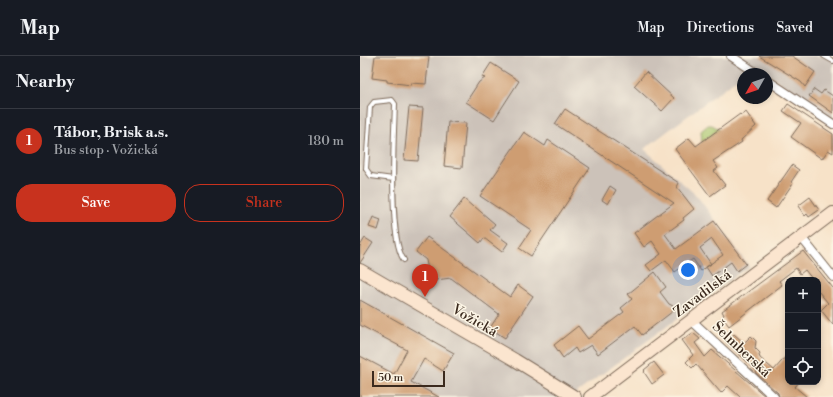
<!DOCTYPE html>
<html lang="en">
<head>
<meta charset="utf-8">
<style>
	:root { --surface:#171b24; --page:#242831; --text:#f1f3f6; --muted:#9ea1a6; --line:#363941; --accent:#c8321e }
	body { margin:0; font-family:"Libre Bodoni",serif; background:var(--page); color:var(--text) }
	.controls { position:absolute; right:12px; bottom:12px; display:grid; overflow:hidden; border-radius:8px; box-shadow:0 2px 6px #0003 }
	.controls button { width:36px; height:36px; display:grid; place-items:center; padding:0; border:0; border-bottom:1px solid var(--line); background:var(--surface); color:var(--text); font:20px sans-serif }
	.compass { position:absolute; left:377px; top:12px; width:36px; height:36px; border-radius:50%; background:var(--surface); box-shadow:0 2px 6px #0003; rotate:230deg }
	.scale { position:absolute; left:12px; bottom:10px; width:73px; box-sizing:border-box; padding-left:4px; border:2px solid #3b2a1e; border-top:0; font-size:11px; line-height:14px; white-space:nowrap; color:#3b2a1e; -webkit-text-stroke:3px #fcf5e5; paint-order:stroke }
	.you { position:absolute; left:328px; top:214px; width:14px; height:14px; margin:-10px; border:3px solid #fff; border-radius:50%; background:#1a73e8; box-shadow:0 0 0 6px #1a73e833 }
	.badge { display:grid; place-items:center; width:26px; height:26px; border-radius:50%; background:var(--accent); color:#fff; font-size:13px; font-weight:700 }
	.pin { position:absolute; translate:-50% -33px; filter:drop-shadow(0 1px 2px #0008) }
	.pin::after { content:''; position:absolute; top:21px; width:14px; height:12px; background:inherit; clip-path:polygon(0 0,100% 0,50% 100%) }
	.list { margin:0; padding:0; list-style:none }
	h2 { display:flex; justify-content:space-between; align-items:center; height:52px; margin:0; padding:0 16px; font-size:17px }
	h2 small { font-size:13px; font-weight:400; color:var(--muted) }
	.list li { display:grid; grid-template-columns:26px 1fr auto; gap:12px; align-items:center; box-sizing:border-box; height:64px; padding:0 16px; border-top:1px solid var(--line) }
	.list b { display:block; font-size:15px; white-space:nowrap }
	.list p { margin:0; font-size:13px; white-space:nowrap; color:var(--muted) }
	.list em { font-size:13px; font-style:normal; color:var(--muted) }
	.actions { display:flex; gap:8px; padding:12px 16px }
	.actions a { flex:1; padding:9px 0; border:1px solid var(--accent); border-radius:16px; text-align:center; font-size:14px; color:var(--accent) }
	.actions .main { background:var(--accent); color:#fff }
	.icon { flex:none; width:22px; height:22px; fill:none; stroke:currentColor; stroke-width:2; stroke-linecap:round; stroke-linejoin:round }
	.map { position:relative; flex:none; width:473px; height:341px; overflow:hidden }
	header { display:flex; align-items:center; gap:24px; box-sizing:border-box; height:56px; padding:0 20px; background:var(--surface); border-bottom:1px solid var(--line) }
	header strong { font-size:19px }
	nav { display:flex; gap:22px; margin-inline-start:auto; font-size:14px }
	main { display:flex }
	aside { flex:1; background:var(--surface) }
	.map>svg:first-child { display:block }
	.industrial { fill:#ccc2b9 }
	.green { fill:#abc76e; stroke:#737846 }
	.building { fill:#ce9d72 }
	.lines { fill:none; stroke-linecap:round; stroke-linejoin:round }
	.lane-casing { stroke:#7d6a5a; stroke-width:6 }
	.street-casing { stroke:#7d6a5a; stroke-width:10 }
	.secondary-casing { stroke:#7d6a5a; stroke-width:14 }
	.lane { stroke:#fff; stroke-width:4 }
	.street { stroke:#fff; stroke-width:8 }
	.secondary { stroke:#fbe5cf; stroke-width:12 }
	.labels { text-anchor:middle; stroke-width:3; stroke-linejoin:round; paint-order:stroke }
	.street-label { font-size:14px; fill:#3b2a1e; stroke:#fcf5e5 }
</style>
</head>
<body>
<header>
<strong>Map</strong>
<nav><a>Map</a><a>Directions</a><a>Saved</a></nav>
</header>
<main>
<aside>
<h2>Nearby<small></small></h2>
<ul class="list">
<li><span class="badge">1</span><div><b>Tábor, Brisk a.s.</b><p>Bus stop · Vožická</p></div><em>180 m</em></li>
</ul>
<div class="actions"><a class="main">Save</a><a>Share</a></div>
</aside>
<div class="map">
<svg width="473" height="341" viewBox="0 0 473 341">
	<rect width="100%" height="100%" fill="#fcf5e5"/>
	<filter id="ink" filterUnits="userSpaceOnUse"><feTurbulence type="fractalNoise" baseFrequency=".025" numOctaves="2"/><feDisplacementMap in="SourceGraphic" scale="8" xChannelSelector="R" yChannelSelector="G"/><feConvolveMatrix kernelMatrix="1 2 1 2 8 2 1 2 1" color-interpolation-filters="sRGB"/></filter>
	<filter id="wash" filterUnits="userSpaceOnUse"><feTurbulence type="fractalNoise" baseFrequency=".012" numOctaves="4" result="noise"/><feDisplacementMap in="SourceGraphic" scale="16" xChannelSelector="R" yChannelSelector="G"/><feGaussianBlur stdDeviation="0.9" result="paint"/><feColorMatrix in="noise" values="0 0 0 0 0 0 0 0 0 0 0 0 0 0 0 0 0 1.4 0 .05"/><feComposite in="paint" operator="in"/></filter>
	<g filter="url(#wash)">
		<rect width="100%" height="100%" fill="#f7e2c8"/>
		<polygon class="industrial" points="0,0 473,0 473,63 395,9 284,93 337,140 389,210 211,341 0,341"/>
		<polygon class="green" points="348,69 352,69 359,73 342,86 341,75"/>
		<g id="blocks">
			<g class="building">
				<polygon points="15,0 69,0 66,28 51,27 51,29 27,26 27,24 12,22"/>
				<polygon points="399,0 432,0 455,16 445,31 441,26"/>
				<polygon points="131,7 159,25 134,64 106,46 119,26 125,22 122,21"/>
				<polygon points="286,16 314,42 302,55 274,30"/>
				<polygon points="454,33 461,38 464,34 473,40 473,57 449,40"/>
				<polygon points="428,48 473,78 473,97 468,94 462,103 431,81 441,67 423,55"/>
				<polygon points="49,51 63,52 58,105 44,104"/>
				<polygon points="205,53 319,127 317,131 334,153 323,162 324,164 305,178 316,193 354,165 386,208 377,215 371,206 352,220 346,211 363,199 352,183 340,192 351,208 341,215 333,203 315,216 306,204 291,215 286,209 301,198 292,185 284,191 274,177 314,147 195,68"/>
				<polygon points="386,56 396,70 381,84 382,86 353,105 358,112 354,115 365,129 350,140 315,93 329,82 336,90 380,58 381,59"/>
				<polygon points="88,66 106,67 102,112 84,110"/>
				<polygon points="164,76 185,90 188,84 230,112 171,200 159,192 171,174 120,140"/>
				<polygon points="432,109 439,114 431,126 433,127 416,152 407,145"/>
				<polygon points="250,130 256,134 248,148 242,144"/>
				<polygon points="450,141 459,154 449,161 447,158 445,160 438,150"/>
				<polygon points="104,143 113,151 114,150 135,168 130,174 148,187 142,196 124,182 120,187 90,161"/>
				<polygon points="13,161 21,164 18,174 9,171"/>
				<polygon points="67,181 150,241 158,229 173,240 145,282 130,272 139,258 91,222 76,224 75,218 69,219 66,204 56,196"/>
				<polygon points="5,182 13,187 0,207 0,190"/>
				<polygon points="443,195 473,232 473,269 461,254 468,247 458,235 458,224 453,224 445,214 440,218 436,212 419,225 422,229 369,270 362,261 364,259 362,255"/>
				<polygon points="295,216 306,231 300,236 309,248 317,252 282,279 275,270 238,298 231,289 218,297 215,292 203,302 194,289 218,270 228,283 264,256 261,252 272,243 268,238"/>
				<polygon points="0,244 94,297 83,315 64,303 51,326 79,341 0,341 0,300 34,318 47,294 0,269"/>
				<polygon points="333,277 340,283 335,287 345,301 352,294 406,341 380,341 368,330 361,337 336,308 332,312 326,306 333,299 322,284"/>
				<polygon points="374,278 384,287 391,280 396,285 395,292 400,297 399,299 400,302 414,314 428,298 428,326 439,326 435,331 447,341 419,341 418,337 396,317 397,315 366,286"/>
				<polygon points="294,306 304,319 292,328 284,316 285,315 284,314"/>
			</g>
		</g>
	</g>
	<g filter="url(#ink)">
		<use href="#blocks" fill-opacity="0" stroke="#7d6a5a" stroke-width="1"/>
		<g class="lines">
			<g class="lane-casing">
				<g id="lane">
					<polyline points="464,0 473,5"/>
					<path d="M33,123L11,120L6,113L10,51L14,46L32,44L35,48C34,77 28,184 44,204"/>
				</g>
			</g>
			<g class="street-casing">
				<g id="street">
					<polyline points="371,0 398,18"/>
					<polyline points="407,24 473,68"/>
					<polyline points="441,181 473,221"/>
					<polyline points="331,264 414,341"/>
				</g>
			</g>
			<g class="secondary-casing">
				<g id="secondary">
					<polyline points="0,214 155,304 215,341"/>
					<polyline points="230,341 473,157"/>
				</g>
			</g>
			<use href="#lane" class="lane"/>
			<use href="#street" class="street"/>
			<use href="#secondary" class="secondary"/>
		</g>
	</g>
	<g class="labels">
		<g class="street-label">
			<text transform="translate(342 237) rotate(-37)" y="5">Zavadilská</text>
			<text transform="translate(115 264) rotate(30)" y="5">Vožická</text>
			<text transform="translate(382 293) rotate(43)" y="5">Šelmberská</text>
		</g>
	</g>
</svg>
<div class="controls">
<button>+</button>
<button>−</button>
<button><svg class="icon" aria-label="locate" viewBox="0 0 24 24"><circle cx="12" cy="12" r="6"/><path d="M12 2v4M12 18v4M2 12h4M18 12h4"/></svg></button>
</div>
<svg class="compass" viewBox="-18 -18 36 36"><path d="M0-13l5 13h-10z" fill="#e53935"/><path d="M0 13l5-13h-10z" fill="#9ea1a6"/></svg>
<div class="scale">50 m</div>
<div class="you"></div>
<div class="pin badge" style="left:65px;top:241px">1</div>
</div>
</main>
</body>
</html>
